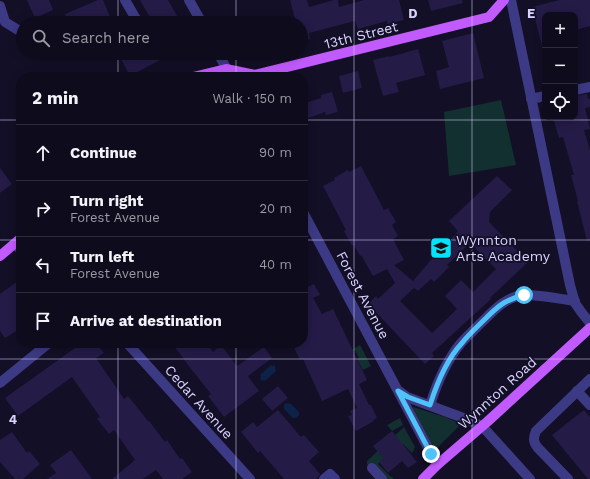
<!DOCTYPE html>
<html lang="en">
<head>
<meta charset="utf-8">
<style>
	:root { --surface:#0e0b1c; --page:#171425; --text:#f1f3f6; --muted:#9b9ba3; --line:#2e2b3b }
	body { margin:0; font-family:"Work Sans",sans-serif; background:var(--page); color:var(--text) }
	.controls { position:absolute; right:12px; top:12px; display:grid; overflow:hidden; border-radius:8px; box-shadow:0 2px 10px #0003 }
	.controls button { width:36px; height:36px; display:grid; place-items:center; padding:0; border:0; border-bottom:1px solid var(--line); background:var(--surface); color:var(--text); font:20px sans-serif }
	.stop { position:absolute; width:12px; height:12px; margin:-9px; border:3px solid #4fc3f7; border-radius:50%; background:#fff }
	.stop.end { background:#4fc3f7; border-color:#fff; box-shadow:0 1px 4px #0008 }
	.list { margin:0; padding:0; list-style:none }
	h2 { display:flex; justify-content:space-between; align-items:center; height:52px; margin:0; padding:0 16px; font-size:17px }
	h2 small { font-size:13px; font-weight:400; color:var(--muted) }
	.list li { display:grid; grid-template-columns:26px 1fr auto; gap:12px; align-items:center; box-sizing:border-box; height:56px; padding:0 16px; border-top:1px solid var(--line) }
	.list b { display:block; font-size:15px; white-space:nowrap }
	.list p { margin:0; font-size:13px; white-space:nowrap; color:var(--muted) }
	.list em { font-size:13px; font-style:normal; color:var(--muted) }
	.icon { flex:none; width:22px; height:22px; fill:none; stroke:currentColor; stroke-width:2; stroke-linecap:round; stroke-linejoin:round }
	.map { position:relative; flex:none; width:590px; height:479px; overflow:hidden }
	.search { position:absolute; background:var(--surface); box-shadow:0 2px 10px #0003; left:16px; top:16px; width:292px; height:44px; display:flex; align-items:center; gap:10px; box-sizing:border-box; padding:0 14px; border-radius:22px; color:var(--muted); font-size:15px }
	.panel { position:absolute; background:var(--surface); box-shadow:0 2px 10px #0003; left:16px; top:72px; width:292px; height:276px; border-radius:16px }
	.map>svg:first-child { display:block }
	.green { fill:#12302f }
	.water { fill:#0c2248 }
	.building { fill:#241b47; fill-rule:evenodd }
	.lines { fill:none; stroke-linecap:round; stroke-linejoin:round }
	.minor { stroke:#3d3a85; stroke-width:10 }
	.major { stroke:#c25bff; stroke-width:10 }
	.route { stroke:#4fc3f7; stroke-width:5 }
	.grid { fill:none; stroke:#d9d4ff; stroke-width:1; stroke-opacity:0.55 }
	.labels { text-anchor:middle; stroke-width:3.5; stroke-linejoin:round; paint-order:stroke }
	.street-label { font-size:14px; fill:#d9d4ff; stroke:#130f26 }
	.poi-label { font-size:14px; fill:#d9d4ff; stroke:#130f26; text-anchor:start }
	.grid-label { font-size:13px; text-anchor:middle; font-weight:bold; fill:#d9d4ff; stroke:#130f26; stroke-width:3.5; stroke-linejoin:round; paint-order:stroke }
</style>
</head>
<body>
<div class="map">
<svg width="590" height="479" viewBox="0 0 590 479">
	<rect width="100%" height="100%" fill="#130f26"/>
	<g class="green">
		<polygon points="501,100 516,165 449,176 444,112"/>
		<polygon points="360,345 371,366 363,370 357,359 359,358 355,350 331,362"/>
		<polygon points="413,407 445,417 461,424 437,448 433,451 412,408"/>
		<polygon points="400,418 403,425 392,431 387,425"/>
		<polygon points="404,427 415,447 412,453 403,444 395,452 392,450 378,464 391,477 392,477 394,479 381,479 367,464 367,461"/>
	</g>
	<g class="water">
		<polygon points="271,365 273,366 274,365 276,368 275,369 276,371 265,381 264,380 262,381 260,378 261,377 260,375"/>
		<polygon points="286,403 291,404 299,412 299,415 296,418 293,418 284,409 284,405"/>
	</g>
	<g class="building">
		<polygon points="27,0 49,0 53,10 35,18"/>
		<polygon points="98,0 103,0 111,19 103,23 69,23 65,14"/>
		<polygon points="140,0 168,0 181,23 153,23"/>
		<polygon points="290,0 307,0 309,7 334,0 338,0 339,7 364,0 399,0 404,20 387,24 387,21 358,29 355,21 309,33 310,39 301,41 301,23 296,23"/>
		<polygon points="428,0 462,0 463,3 431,11"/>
		<polygon points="560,0 590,0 590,26 575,30 575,15 545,15 545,46 542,46 532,7"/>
		<polygon points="473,33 484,78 440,89 436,71 449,67 442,41"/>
		<polygon points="418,49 425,75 396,83 399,92 383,96 373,60 389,56 389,57"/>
		<polygon points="118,53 173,53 130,76"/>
		<polygon points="358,71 362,88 343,93 339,76"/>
		<polygon points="332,92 338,112 326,115 325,112 303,120 303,104 321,98 321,95"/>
		<polygon points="587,94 588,99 590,99 590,107 585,108 590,129 584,130 590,150 590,240 587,241 577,201 578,201 571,175 574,175 563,137 559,138 553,118 558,117 575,117 575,96"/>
		<path d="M361,166L384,210L388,208L396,222L392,225L398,236L393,239L404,260L394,265L413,281L436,254L437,255L458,231L449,221L497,176L512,190L490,212L489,222L528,262L490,298L491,299L478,311L432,353L434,356L425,364L368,304L376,296L378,299L395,283L387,269L373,276L361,255L360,256L354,245L352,246L344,231L346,230L323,186L335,180L334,178L348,170L349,172ZM470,243L496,269L473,292L461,280L445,296L457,309L432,333L400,301L414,288L418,291L431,279L434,282L449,267L447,265Z"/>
		<polygon points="0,168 12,184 0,193"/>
		<polygon points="21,279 21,328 5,338 0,331 0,294"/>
		<polygon points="314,284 320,295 313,298 322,314 333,309 367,380 359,384 369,405 371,405 377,418 373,420 374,421 356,431 348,416 352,415 350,411 357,408 348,389 322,401 303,359 300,360 292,343 303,343 303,289"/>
		<polygon points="71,343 96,343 104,353 96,358 124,399 128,396 148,421 149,421 165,442 167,440 180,459 182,458 192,472 182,479 163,479 156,470 143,479 112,479 135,460 114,430 109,434 97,419 100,417 72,377 18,416 5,398 75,348"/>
		<polygon points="172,343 207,343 213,352 221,345 237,366 264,347 272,358 248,376 259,391 224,417 208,396 211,394 188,365"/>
		<polygon points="278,386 288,398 272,411 262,399"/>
		<polygon points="278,410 301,437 304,435 319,452 309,461 320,474 317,479 284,479 260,451 258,453 241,432 253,422 257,427"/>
		<polygon points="584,410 590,417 590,479 588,479 552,435"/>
		<polygon points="392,431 417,462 408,468 402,461 388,473 379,462 383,458 373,446"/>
		<polygon points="12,432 27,453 29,451 40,464 23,479 15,479 0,462 0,440"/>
		<polygon points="71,450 92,479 47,479 56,473 50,465"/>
	</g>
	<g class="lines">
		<g class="minor">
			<polyline points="125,0 136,19 131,23"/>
			<polyline points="189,0 202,23"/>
			<polyline points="511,0 570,285 575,303 582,313 590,323"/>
			<polyline points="0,6 5,22 23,33"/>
			<polyline points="218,53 231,77"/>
			<polyline points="575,90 590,87"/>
			<polyline points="531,99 545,96"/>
			<polyline points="303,212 398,391 437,465"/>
			<polyline points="14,244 21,250"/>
			<polyline points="127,343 250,479"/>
			<polyline points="0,383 49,343"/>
			<polyline points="399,391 407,397 466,419 482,426 530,479"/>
			<polyline points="577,391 590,405"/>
			<path d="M430,405C437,383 446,361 461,343C469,334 477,327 485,319C496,308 507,297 523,295C538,294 559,299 575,301"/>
			<polyline points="372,468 382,479"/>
			<polyline points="324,479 330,474 335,479"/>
			<path d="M568,479L538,448C533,442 533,438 536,431L590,379"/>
		</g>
		<g class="major">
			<polyline points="193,77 226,69 255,75 489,17 504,0"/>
			<polyline points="0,256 21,238"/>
			<polyline points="423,479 437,465 487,422 590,328"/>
		</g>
	</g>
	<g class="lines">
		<path class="route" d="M431,454L398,391L408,397L430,405C437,383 446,360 462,343C468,335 476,328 483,321C497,307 504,300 524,295"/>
	</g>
	<path class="grid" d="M118,0V23M236,0V23M354,0V479M472,0V479M118,53V77M236,53V77M0,120H21M303,120H590M0,240H21M303,240H590M118,343V479M236,343V479M0,359H590"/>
	<defs>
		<g id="school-square" transform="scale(1.15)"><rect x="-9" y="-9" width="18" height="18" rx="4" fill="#00e5ff" stroke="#130f26"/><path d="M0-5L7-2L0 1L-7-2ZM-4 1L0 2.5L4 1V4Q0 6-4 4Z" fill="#111"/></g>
	</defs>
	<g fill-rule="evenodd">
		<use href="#school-square" x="441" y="248"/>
	</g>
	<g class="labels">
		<g class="street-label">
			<text transform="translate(361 35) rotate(-14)" y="5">13th Street</text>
			<text transform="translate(363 295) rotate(62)" y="5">Forest Avenue</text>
			<text transform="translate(497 393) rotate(-42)" y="5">Wynnton Road</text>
			<text transform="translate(199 402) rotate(48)" y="5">Cedar Avenue</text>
		</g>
		<g class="poi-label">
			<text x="456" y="245">Wynnton<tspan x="456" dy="16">Arts Academy</tspan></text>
		</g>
	</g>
	<g class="grid-label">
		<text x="413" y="18">D</text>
		<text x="531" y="18">E</text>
		<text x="13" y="424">4</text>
	</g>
</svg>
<div class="controls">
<button>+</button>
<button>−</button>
<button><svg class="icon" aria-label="locate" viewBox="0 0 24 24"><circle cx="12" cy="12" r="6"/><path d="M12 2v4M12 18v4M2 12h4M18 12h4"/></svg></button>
</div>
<div class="stop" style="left:524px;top:295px"></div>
<div class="stop end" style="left:431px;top:454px"></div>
<div class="search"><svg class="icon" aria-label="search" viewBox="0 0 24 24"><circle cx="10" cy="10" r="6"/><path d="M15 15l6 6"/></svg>Search here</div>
<section class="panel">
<h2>2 min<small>Walk · 150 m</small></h2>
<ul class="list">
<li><svg class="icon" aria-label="ahead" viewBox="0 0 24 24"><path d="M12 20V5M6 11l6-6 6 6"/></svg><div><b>Continue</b></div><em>90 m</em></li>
<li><svg class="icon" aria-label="right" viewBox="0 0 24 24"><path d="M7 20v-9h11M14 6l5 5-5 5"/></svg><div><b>Turn right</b><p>Forest Avenue</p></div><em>20 m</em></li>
<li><svg class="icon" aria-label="left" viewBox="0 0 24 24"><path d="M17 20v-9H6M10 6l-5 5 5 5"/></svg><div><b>Turn left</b><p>Forest Avenue</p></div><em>40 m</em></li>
<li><svg class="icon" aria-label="arrive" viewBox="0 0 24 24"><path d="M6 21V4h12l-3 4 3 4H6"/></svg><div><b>Arrive at destination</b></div></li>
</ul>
</section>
</div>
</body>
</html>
